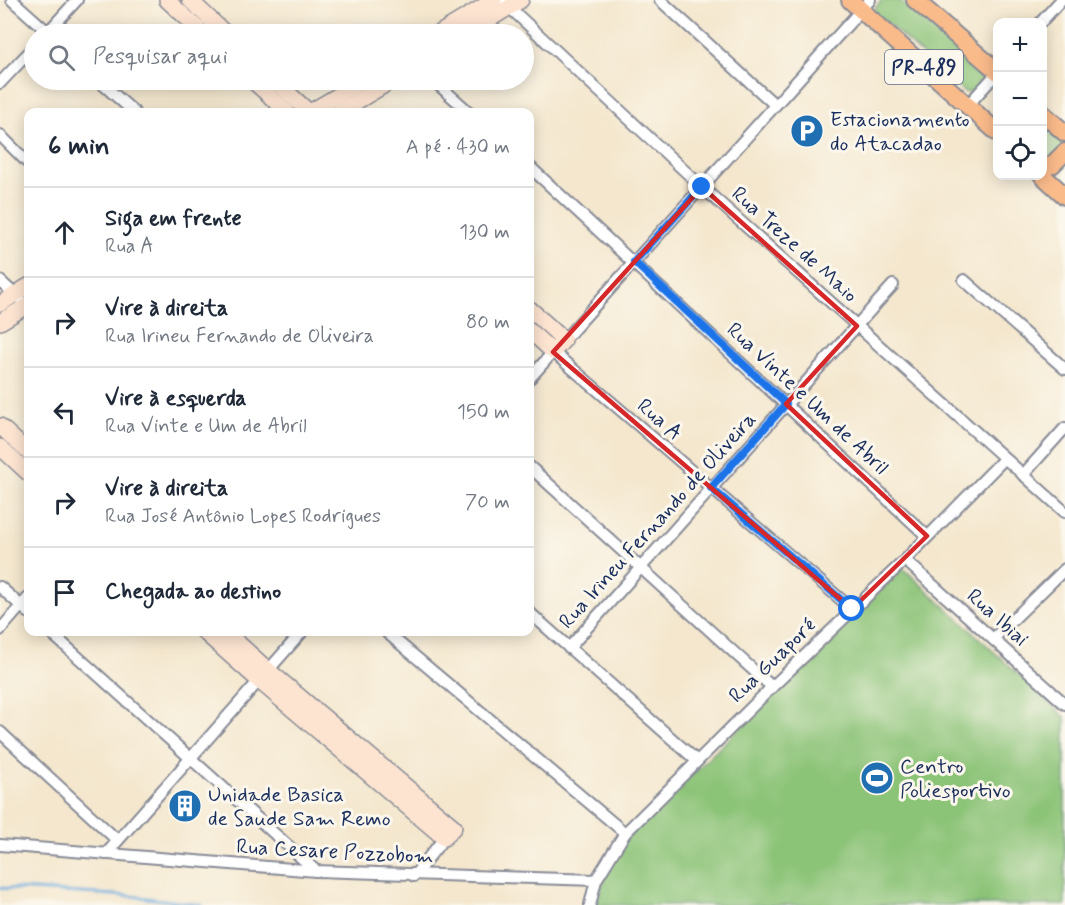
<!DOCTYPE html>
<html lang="pt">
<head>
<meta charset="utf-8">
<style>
	:root { --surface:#fff; --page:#f6f6f7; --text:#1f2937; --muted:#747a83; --line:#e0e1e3 }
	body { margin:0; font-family:Mynerve,sans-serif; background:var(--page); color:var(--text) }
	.controls { position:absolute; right:18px; top:18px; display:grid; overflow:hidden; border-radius:12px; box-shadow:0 3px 15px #0003 }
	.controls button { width:54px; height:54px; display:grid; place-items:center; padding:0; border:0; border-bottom:2px solid var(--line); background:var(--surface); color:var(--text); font:30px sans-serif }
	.stop { position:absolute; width:18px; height:18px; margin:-14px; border:4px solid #1a73e8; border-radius:50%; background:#fff }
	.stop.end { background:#1a73e8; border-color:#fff; box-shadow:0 2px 6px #0008 }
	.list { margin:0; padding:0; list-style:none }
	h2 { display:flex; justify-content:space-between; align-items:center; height:78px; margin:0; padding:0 24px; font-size:26px }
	h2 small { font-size:20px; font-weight:400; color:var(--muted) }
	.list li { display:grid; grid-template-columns:39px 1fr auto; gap:18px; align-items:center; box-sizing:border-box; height:90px; padding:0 24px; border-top:2px solid var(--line) }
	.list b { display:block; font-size:22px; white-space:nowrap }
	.list p { margin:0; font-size:20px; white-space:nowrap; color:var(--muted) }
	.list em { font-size:20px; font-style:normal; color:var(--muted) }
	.icon { flex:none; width:33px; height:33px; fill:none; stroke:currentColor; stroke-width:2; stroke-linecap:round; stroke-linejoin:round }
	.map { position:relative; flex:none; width:1065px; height:905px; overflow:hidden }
	.search { position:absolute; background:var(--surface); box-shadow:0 3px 15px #0003; left:24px; top:24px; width:510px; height:66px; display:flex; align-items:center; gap:15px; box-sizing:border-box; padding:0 21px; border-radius:33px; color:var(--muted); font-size:22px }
	.panel { position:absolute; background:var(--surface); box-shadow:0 3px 15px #0003; left:24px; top:108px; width:510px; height:528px; border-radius:12px }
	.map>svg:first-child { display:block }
	.green { fill:#8bc377; stroke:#53796a; stroke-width:1.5 }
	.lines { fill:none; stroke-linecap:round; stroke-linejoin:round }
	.stream { stroke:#6baade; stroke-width:3 }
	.street-casing { stroke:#888b96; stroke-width:14 }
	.secondary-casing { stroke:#888b96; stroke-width:18 }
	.primary-casing { stroke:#888b96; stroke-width:20 }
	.street { stroke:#fff; stroke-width:10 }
	.secondary { stroke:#fde4d1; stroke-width:15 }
	.primary { stroke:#fabb8b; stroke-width:16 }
	.route { stroke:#1a73e8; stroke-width:8 }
	.marked { fill:none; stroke:#d62828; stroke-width:4.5; stroke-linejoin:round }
	.labels { text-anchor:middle; stroke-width:6; stroke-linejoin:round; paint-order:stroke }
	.shield { fill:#fbf7ec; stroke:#5e6b89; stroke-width:1.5 }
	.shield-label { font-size:20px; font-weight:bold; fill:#1b2f5e }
	.poi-label { font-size:21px; fill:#1b2f5e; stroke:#fbf7ec; text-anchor:start }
	.street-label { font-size:21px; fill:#1b2f5e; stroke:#fbf7ec }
</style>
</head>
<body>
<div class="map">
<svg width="1065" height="905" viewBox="0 0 1065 905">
	<rect width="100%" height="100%" fill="#fbf7ec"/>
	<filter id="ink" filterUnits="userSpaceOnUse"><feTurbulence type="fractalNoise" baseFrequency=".0167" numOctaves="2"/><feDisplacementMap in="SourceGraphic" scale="12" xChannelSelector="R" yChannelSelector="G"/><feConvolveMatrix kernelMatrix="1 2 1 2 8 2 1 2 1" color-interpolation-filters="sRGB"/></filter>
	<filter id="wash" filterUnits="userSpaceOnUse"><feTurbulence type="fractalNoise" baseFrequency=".008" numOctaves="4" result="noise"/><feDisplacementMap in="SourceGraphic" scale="24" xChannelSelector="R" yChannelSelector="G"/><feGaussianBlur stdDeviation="1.35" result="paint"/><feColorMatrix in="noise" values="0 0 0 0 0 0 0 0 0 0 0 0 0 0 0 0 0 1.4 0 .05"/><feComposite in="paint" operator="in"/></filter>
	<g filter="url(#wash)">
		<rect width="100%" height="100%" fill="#f4e7ce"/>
		<g class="green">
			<polygon points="882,0 899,0 985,73 985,79 975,90 968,93 964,92 876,13 875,8"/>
			<polygon points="1042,123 1062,141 1065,148 1043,162"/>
			<path d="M903,568L1065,717V905H597C601,880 613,860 626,839Z"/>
		</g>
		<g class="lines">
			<polyline class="stream" points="0,888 131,896 202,905"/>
		</g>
	</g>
	<g filter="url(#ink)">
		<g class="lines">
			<g class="street-casing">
				<g id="street">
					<polyline points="12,0 50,34"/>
					<polyline points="504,0 509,7 702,187 1065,512"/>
					<polyline points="660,0 774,104"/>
					<polyline points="1041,22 1061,0"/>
					<polyline points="46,34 77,0"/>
					<polyline points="98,80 134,112"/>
					<polyline points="433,80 469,112"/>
					<polyline points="0,83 34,47"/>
					<polyline points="968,105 998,72"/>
					<polyline points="0,135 28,163"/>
					<polyline points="530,167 927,536"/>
					<polyline points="964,280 1065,369"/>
					<polyline points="0,281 20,299"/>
					<polyline points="564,340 870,0"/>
					<polyline points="530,378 553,352 852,609"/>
					<polyline points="530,467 772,687"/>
					<polyline points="1023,475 1065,428"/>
					<polyline points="905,560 1065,704"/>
					<polyline points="0,587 28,612"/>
					<polyline points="530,613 697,761"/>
					<polyline points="0,630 28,598"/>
					<polyline points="50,632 316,871"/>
					<polyline points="386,632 625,833"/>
					<polyline points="994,638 1065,569"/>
					<polyline points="569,648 893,285"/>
					<polyline points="0,732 117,840"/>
					<polyline points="0,845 316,871 596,880"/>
					<polyline points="106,854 302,632"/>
					<polyline points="414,876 444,838"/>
					<polyline points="590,905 596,880 625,833 772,687 905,560 1004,459"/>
				</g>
			</g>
			<g class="secondary-casing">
				<g id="secondary">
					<polyline points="167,0 204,34"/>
					<polyline points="190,0 226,34"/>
					<polyline points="438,34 494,0"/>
					<polyline points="466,34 521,0"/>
					<polyline points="252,80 287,112"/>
					<polyline points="274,80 309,112"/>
					<polyline points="310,112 364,80"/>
					<polyline points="339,112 393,80"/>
					<polyline points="0,304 28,286"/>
					<polyline points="530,309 564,340 553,352 530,331"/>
					<polyline points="0,322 28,305"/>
					<polyline points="0,426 28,452"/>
					<polyline points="0,447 28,473"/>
					<polyline points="204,632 258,680 444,838 454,827 268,670 226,632"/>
				</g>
			</g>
			<g class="primary-casing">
				<g id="primary">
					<polyline points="850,0 998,133"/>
					<polyline points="915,0 998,72"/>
					<polyline points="1042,113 1065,133"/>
					<polyline points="1042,166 1052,165 1065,152"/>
					<polyline points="1042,175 1065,196"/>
				</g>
			</g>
			<use href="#street" class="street"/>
			<use href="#secondary" class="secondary"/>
			<use href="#primary" class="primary"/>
		</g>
	</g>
	<g class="lines" filter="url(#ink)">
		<polyline class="route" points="702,187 634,262 786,404 711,488 852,609"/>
	</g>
	<path class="marked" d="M702,187L857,326L786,404L927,536L852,609L553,352Z"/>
	<defs>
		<g id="parking-disc" transform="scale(1.725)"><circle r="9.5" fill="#1f6fb2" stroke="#fbf7ec"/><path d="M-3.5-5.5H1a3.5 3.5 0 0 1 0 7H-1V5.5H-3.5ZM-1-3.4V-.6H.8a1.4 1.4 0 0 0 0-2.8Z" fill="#fff"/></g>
		<g id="stadium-disc" transform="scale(1.725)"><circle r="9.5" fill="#1f6fb2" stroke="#fbf7ec"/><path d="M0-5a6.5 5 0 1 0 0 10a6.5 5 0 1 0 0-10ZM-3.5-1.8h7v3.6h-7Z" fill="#fff"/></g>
		<g id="building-disc" transform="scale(1.725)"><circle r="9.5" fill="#1f6fb2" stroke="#fbf7ec"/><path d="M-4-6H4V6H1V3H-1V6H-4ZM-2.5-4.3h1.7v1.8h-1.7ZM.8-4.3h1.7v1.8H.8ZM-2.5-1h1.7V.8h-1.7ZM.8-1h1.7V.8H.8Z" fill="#fff"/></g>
	</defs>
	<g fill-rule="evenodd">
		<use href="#parking-disc" x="807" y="131"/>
		<use href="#stadium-disc" x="877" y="778"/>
		<use href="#building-disc" x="185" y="806"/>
	</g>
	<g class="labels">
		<rect class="shield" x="885" y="50" width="78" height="34" rx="4.5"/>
		<g class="shield-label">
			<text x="924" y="74">PR-489</text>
		</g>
		<g class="poi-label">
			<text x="830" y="126">Estacionamento<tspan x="830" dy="24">do Atacadao</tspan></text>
			<text x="900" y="773">Centro<tspan x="900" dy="24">Poliesportivo</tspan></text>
			<text x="208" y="801">Unidade Basica<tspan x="208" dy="24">de Saude Sam Remo</tspan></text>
		</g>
		<g class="street-label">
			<text transform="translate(795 244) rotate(42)" y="7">Rua Treze de Maio</text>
			<text transform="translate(808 398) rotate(43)" y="7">Rua Vinte e Um de Abril</text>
			<text transform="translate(660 419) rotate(41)" y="7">Rua A</text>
			<text transform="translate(657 520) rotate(-48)" y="7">Rua Irineu Fernando de Oliveira</text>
			<text transform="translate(998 617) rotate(42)" y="7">Rua Ibiai</text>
			<text transform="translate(772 660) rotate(-44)" y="7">Rua Guaporé</text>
			<text transform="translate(335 851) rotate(3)" y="7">Rua Cesare Pozzobom</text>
		</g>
	</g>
</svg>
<div class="controls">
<button>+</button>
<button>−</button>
<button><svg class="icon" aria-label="locate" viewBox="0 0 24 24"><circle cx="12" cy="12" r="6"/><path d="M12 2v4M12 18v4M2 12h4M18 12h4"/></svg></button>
</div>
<div class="stop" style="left:852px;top:609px"></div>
<div class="stop end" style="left:702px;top:187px"></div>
<div class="search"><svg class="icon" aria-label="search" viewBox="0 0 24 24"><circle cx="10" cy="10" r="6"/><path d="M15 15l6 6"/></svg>Pesquisar aqui</div>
<section class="panel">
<h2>6 min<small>A pé · 430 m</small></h2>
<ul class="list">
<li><svg class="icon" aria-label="ahead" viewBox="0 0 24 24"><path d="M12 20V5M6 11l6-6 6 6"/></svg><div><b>Siga em frente</b><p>Rua A</p></div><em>130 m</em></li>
<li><svg class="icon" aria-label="right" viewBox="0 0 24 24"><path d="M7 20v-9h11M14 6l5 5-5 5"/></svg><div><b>Vire à direita</b><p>Rua Irineu Fernando de Oliveira</p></div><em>80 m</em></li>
<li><svg class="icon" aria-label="left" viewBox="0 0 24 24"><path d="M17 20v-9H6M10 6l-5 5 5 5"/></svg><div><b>Vire à esquerda</b><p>Rua Vinte e Um de Abril</p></div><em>150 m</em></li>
<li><svg class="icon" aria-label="right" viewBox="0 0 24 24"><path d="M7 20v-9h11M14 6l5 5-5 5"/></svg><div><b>Vire à direita</b><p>Rua José Antônio Lopes Rodrigues</p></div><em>70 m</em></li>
<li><svg class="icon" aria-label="arrive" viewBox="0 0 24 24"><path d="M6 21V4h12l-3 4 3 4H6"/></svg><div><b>Chegada ao destino</b></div></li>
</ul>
</section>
</div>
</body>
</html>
